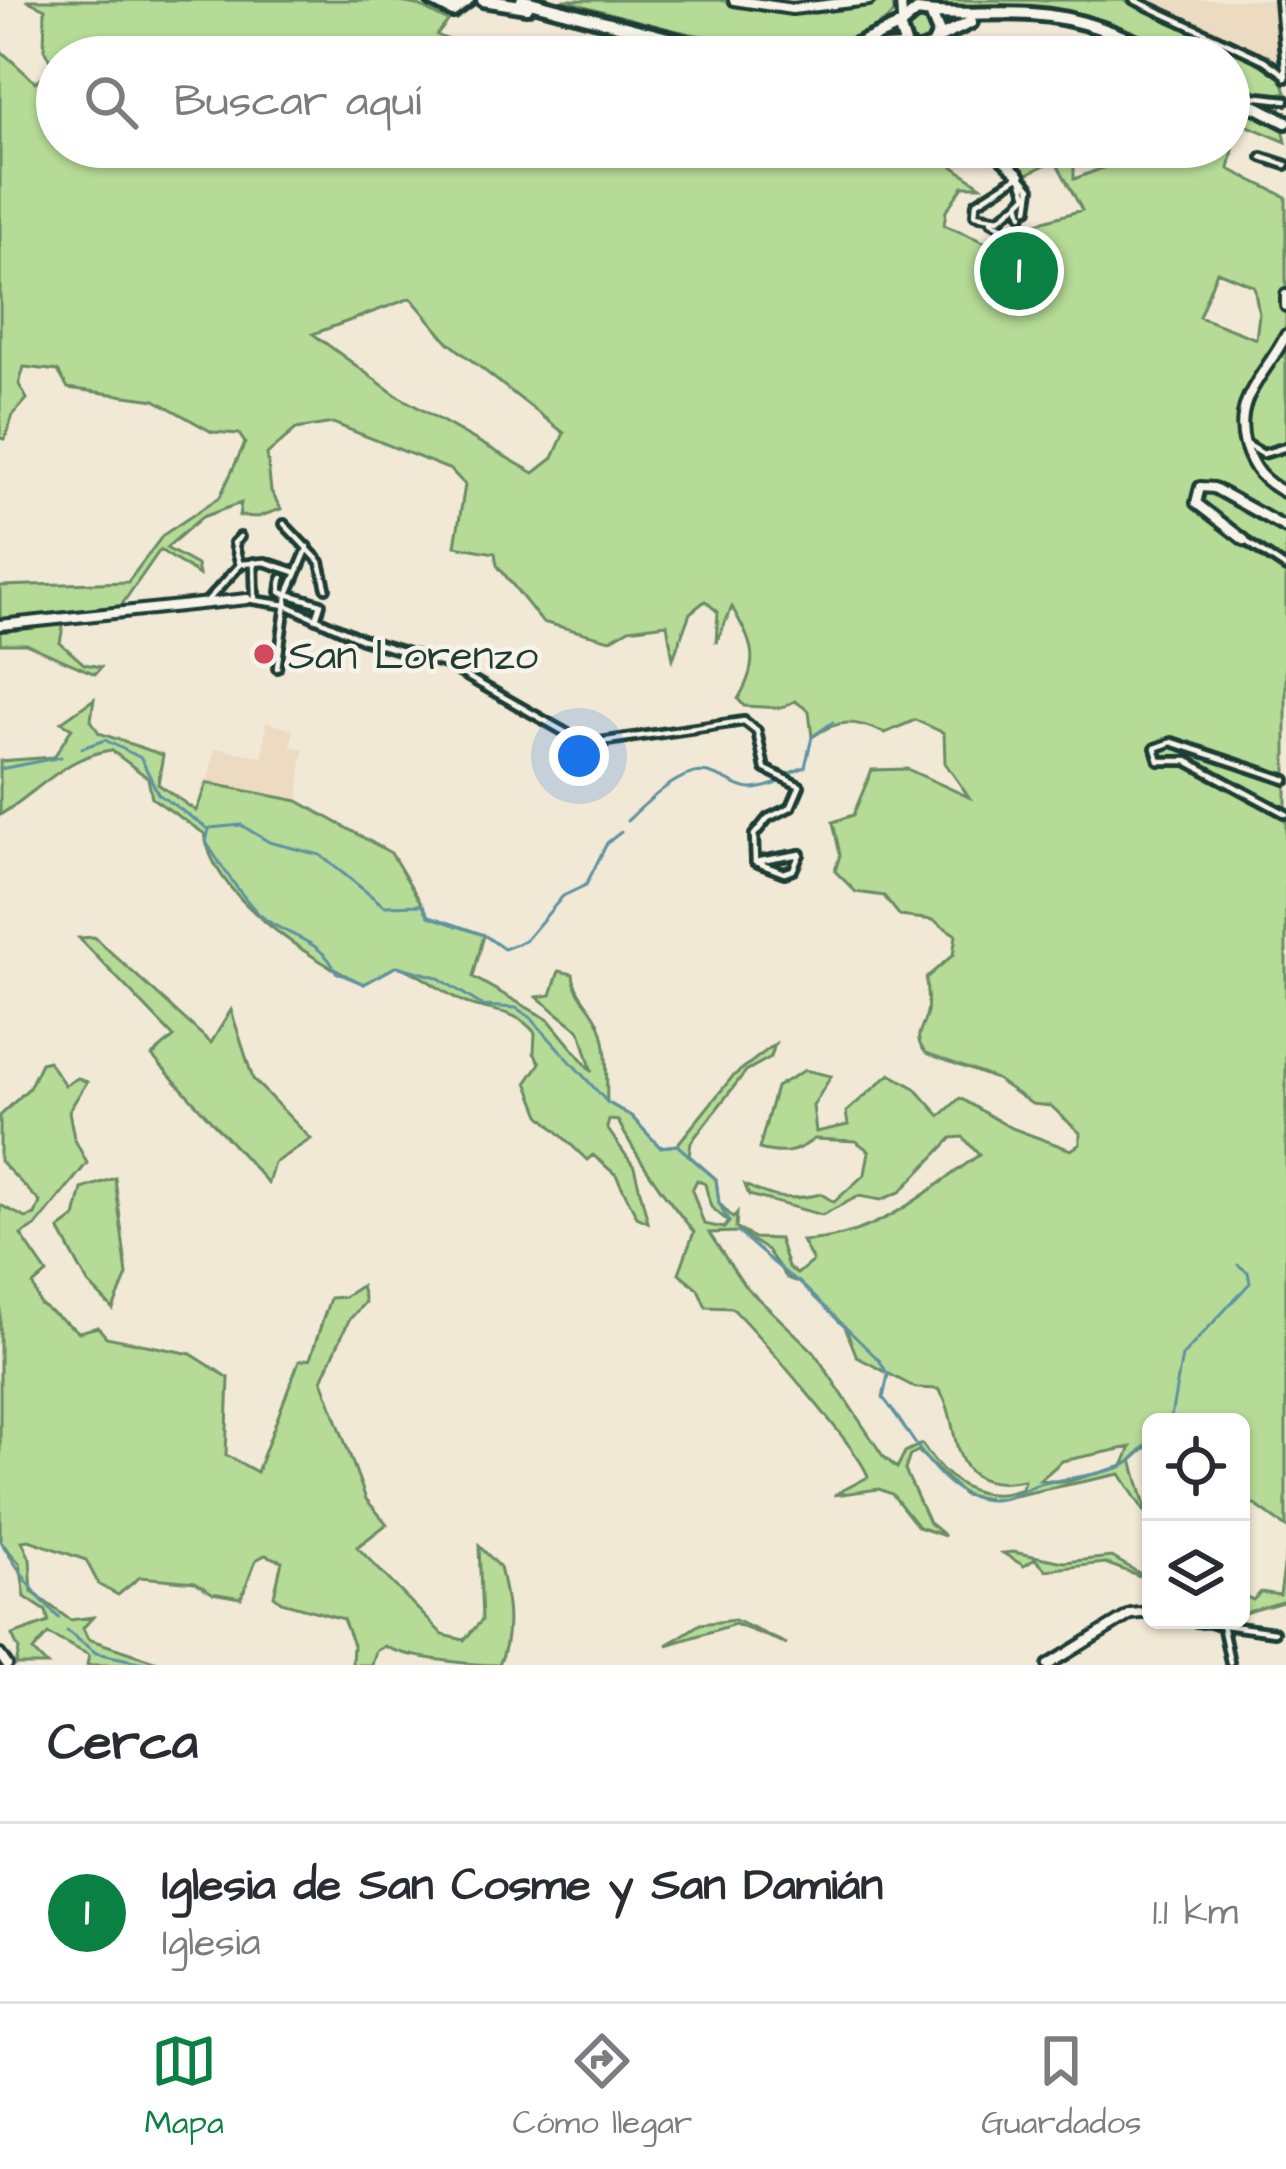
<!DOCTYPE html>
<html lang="es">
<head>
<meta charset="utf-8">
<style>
	:root { --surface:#fff; --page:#f7f7f7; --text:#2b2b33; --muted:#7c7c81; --line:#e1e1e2; --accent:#0b8043 }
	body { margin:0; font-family:"Architects Daughter",sans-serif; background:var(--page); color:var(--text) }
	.controls { position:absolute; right:36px; bottom:36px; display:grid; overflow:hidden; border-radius:18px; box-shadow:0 3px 9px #0004 }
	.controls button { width:108px; height:108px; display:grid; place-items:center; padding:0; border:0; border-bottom:3px solid var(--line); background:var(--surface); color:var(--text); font:60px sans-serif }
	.you { position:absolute; left:579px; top:756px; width:42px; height:42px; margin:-30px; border:9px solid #fff; border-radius:50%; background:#1a73e8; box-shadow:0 0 0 18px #1a73e833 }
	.badge { display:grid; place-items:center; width:78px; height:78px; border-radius:50%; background:var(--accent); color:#fff; font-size:39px; font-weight:700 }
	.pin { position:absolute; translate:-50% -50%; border:6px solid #fff; box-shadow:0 3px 12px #0006 }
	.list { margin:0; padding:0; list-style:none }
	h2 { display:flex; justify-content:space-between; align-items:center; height:156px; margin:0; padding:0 48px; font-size:51px }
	h2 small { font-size:39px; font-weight:400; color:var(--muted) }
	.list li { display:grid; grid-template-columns:78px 1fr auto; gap:36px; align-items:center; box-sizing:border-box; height:180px; padding:0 48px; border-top:3px solid var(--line) }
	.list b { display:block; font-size:45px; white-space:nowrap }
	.list p { margin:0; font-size:39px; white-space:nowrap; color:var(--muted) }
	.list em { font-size:39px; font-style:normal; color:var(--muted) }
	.icon { flex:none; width:66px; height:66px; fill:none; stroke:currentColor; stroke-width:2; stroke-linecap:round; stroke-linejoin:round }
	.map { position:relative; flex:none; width:1286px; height:1665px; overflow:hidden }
	.search { position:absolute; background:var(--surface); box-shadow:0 3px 9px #0004; left:36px; right:36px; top:36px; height:132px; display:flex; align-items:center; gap:30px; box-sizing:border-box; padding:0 42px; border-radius:66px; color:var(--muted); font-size:45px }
	.sheet { height:336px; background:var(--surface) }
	nav { display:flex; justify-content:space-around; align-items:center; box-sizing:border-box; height:168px; border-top:3px solid var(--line); background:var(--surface); font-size:33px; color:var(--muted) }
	nav a { display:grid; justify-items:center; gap:6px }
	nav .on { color:var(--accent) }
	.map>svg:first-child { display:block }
	.built { fill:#ecdac1 }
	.green { fill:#b5db96; stroke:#6a8c65; stroke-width:3; fill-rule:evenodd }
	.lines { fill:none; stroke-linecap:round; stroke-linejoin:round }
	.stream { stroke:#5f92a2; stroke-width:3 }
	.street-casing { stroke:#1f3d34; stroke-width:14 }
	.secondary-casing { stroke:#1f3d34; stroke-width:16 }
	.highway-casing { stroke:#1f3d34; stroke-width:20 }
	.street { stroke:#f7f3e8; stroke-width:4.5 }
	.secondary { stroke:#f7f3e8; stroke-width:8 }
	.highway { stroke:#f7f3e8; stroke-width:10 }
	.poi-dot { fill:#d1495b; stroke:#f7f3e8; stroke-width:4.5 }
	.labels { text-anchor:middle; stroke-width:9; stroke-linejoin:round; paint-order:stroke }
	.poi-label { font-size:42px; fill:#1f3d34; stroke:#f7f3e8; text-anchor:start }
</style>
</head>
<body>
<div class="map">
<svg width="1286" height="1665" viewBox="0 0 1286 1665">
	<rect width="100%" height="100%" fill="#f2e8d6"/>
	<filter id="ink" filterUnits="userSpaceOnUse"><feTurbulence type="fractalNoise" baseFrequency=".00833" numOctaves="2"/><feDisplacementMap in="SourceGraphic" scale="24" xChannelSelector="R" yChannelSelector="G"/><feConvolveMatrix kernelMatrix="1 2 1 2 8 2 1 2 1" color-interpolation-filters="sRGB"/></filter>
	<g filter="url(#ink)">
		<g class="built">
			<polygon points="1126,0 1279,0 1279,37 1286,37 1285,75"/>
			<polygon points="266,722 293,730 291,746 303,749 298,801 207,783 215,748 263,757"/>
		</g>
		<g class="green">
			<path d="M26,0H389L417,5L448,21L437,35C477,54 522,41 565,57H57V147H925L981,186H963L946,211L944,225L991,245L1010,281L1040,271L1056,253L1054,242L1033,224L1082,210L1055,160L1027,174L997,147H1061L1058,153L1074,161V179L1155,148L1184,152L1185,147H1229V103L1282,124L1286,142L1239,122L1229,169L1286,197V1527L1254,1504L1241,1508L1246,1495L1241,1488V1422H1151V1443L1132,1460L1148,1517L1120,1474L994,1500L964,1495L918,1451L910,1455L905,1470L929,1523L945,1536L918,1527L892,1494L879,1489L834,1495L868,1477C863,1454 755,1331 732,1308L706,1307L698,1289L679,1273L694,1232C666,1198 639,1162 618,1121L609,1120L607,1128L634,1167L648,1222L637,1217L616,1175L593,1155L587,1160L540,1115L527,1082L540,1063L534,1053L535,1033C515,1008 493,1013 466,1003C441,993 423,973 397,966L364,984C310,960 212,896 205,834L152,798L148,778L111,750C66,756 39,791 0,815V761L54,757L72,728L61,722L94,699L91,720L99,733L163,755L158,784L196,811L207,783L298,801L391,853L429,916L484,935L473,977L549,1020L592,1072L580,1031L537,997L551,995L559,971L573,974C575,997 591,1004 599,1024C609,1047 606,1077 607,1102L631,1116L660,1147L677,1145L733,1076L775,1044L771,1057L746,1071L691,1142L689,1156L716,1179L719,1203L733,1218L737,1213L736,1228L754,1238L779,1239L788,1267L797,1274L813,1261L802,1241C876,1238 920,1196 979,1155L963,1137L952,1138L900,1192L881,1200L859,1196L822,1215L749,1195L745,1185C774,1199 789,1201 821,1194L834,1202L865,1174L869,1151L856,1141L814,1139C795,1154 782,1155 759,1149L776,1087L805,1070L831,1076L813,1106L816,1132L848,1125L846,1112L890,1074L915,1088L940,1116L960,1098L1009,1127L1071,1150L1080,1144V1133L1051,1106L1032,1104L996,1079L926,1053C911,1036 923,1031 927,1012C929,1002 926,988 926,978L953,955L956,935L933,920L900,916L884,896L856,892L835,871L840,855L833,822L853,815L872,770L907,769L969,797L945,763L944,733L915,720L885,733C855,720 839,718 812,737L809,711L795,701L781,708L744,706L738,699C761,660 753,645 732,607L716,643L718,612L705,601L690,613L673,659L667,624L629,629L610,640L542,622L497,565L495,553L455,546L465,485L451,470L333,423L296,429L267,454L271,491L281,509L258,517L239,516L241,503L202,517L166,548L197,565L199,575L160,550L118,610L64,621L60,643L84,664L101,667L95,674L26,644H0V586L128,582L163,535L220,497L245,443L239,434L212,432L155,400L68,388L58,371L24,367L19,384L27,399L13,415L5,439L0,438V50L35,82L54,69L44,49L45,9ZM1217,271L1254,286L1259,314L1256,339L1199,317ZM411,298L448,342L564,433L553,458L534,473L396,395L313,334ZM697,1180L705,1184L711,1207L729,1222L724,1228L704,1224L692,1190ZM738,1232L767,1250L787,1278L799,1282L845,1327L857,1357L916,1388L938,1389C965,1422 939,1497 1024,1480L1022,1489C977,1506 946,1480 922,1444L905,1452L897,1468L883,1456L814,1352L744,1285L709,1233ZM1131,1447L1123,1466L1066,1482L1040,1480L1062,1461Z"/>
			<path d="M563,0H720L786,14L893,0L894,13C823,83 647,23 563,0Z"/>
			<polygon points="913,0 1123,0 1266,64 1281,76 1286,92 1270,96 1229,81 1229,57 1178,57 1078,15 1036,9 951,13"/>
			<circle cx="919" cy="31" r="15"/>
			<polygon points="94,937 211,1043 231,1010 253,1079 311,1139 274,1163 268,1183 152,1056 174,1037 79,938"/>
			<path d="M48,1061L65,1085L78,1078L87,1082L69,1111L74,1138L87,1163L36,1226L21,1235L47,1273L33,1285L40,1304L79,1332L98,1327L106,1337L191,1354L229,1378L226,1455L257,1472L299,1361L310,1359L330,1298L344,1297L361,1286L365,1302L349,1320L322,1380L366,1499L387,1524L357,1547L443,1635L464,1640L482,1620L479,1546L500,1567C507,1598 514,1632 499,1665C475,1665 403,1658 385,1646L376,1651L372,1665H352L353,1645L343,1619L281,1602L274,1596L282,1561L265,1555L256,1560L241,1598L212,1593L195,1582L140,1577L118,1595L99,1585L86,1560L29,1540L22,1541L30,1559L32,1592L70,1620L93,1617L83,1628L88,1639L166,1665H87L89,1655L48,1634L33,1651L47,1665H16L19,1650L12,1635L49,1622L46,1611L25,1597L20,1564L0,1541V1205L26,1218L35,1215L40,1202L0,1161V1116L29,1088L41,1063Z"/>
			<polygon points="115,1178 127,1275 113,1309 88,1283 59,1229 75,1217 82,1189"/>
			<polygon points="1013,1552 1064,1562 1112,1557 1151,1580 1105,1563 1046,1570 1035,1559 1024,1566 1003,1553"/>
			<polygon points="1286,1553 1286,1601 1241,1614 1241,1594 1253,1600 1261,1592 1280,1595"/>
			<polygon points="735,1620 787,1644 735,1624 667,1645 700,1624"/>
		</g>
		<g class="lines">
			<g class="stream">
				<polyline points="82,748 105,740 141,758 158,794 207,828"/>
				<polyline points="0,769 61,757"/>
				<polyline points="785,775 805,767 812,737 833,722"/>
				<path d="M627,821C644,805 682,766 708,773C743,783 739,798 780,782"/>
				<polyline points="210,828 241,825 269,842 320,855 384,906 423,905 429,916 484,935 504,949 525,941 563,896 586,885 607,843 621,832"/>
				<path d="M209,829L206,842C221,865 239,894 259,914C283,937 321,937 336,972L364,984L397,966L437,977L483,1006L516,1008L530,1017L607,1102L631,1116L660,1147L677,1145L716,1179L719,1203L729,1222"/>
				<path d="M738,1232C750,1242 790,1279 799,1282L880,1361L888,1375L883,1398C913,1432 945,1514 1006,1498C1017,1495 1027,1487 1040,1484C1067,1477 1096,1477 1123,1466C1136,1460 1138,1448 1151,1443"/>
				<polyline points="1170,1422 1182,1356 1250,1283 1248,1272 1238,1265"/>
				<path d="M0,1541C18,1568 34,1595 59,1618"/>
				<polyline points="67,1631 96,1653 153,1665"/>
			</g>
			<g class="street-casing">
				<g id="street">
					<polyline points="1134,0 1264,60 1285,75"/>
					<polyline points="1279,0 1286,78"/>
					<polyline points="1250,96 1286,100"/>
					<polyline points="1262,157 1286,165"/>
					<polyline points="1020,175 1027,195 1019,203 1022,215"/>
					<polyline points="1020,175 1031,188 1028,209"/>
					<polyline points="1019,203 999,219 975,215 976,203 1020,175"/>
					<polyline points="991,221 1014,234"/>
					<polyline points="1245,443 1263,454 1286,447"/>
					<polyline points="284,524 320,562 326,588"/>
					<polyline points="240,537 234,543 240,565"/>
					<polyline points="1244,540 1286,568"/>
					<polyline points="254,562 255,598"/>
					<polyline points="282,578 280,592 321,604 316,619"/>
					<polyline points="247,599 286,605 362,639 445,664 586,744 744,721 757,731 765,769 800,786 791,807 768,818 754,835 755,862 784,873 793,870 800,854"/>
					<polyline points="206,602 241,564 265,562 295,572"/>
					<polyline points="277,668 287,596 308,547"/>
					<polyline points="1286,780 1172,742 1155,748 1159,761 1187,761 1286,814"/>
					<polyline points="755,862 800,854"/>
					<polyline points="1221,1620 1230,1662"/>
					<polyline points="1202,1622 1274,1632"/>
				</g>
			</g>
			<g class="secondary-casing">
				<g id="secondary">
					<polyline points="734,0 792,9 869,0"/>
					<polyline points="901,0 902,19"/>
					<polyline points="989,147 1020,175"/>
					<polyline points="1286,295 1286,306"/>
					<path d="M1286,335C1267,374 1232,397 1245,445C1253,470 1263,481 1286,493"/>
					<polyline points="1244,540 1196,503 1200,487 1214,488 1286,528"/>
					<polyline points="0,625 247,599"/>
					<polyline points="1191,1620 1202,1622"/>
					<polyline points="0,1655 7,1665"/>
					<polyline points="1048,1665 1131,1614 1151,1612"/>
				</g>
			</g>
			<g class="highway-casing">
				<g id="highway">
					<polyline points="432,0 453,11 468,0"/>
					<polyline points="483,0 527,7"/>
					<polyline points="522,0 721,52 773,57"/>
					<path d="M932,16L939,33L933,46L918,52L906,47L899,26L917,11C955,17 992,11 1031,14C1080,17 1123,35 1167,57"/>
					<polyline points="938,38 971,22"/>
					<polyline points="866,49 906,47"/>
					<polyline points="786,57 849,48 899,26"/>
					<polyline points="1229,93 1286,122"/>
				</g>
			</g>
			<use href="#street" class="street"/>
			<use href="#secondary" class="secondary"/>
			<use href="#highway" class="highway"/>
		</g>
	</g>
	<circle class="poi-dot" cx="264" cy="654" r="12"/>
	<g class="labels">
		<g class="poi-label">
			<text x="288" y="669">San Lorenzo</text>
		</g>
	</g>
</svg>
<div class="controls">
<button><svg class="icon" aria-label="locate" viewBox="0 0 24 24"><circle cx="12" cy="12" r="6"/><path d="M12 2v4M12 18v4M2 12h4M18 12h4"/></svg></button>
<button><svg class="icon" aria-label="layers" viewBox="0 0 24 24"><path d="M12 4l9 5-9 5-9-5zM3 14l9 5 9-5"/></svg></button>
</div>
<div class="you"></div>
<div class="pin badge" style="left:1019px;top:271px">1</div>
<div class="search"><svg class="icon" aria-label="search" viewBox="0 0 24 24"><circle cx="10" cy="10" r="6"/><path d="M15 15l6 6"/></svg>Buscar aquí</div>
</div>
<section class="sheet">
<h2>Cerca<small></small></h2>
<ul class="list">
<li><span class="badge">1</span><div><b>Iglesia de San Cosme y San Damián</b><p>Iglesia</p></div><em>1.1 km</em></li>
</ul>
</section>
<nav>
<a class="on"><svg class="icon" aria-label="map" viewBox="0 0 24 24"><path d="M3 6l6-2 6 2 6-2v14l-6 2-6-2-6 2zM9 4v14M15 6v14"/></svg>Mapa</a>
<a><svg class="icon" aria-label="directions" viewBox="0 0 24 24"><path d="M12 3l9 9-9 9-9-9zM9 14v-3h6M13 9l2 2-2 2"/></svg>Cómo llegar</a>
<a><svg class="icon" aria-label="saved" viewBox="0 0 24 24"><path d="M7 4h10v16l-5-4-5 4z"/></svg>Guardados</a>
</nav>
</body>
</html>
